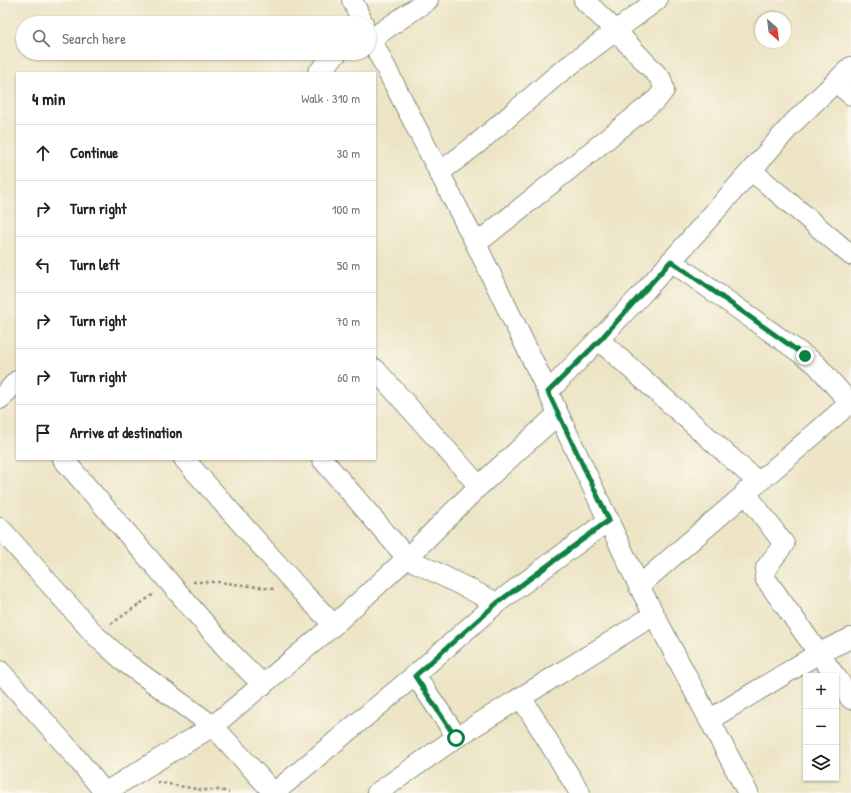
<!DOCTYPE html>
<html lang="en">
<head>
<meta charset="utf-8">
<style>
	:root { --surface:#fff; --page:#f6f6f6; --text:#222; --muted:#767676; --line:#e0e0e0 }
	body { margin:0; font-family:"Patrick Hand",sans-serif; background:var(--page); color:var(--text) }
	.controls { position:absolute; right:12px; bottom:12px; display:grid; overflow:hidden; border-radius:0px; box-shadow:0 1px 3px #0004 }
	.controls button { width:36px; height:36px; display:grid; place-items:center; padding:0; border:0; border-bottom:1px solid var(--line); background:var(--surface); color:var(--text); font:20px sans-serif }
	.compass { position:absolute; left:755px; top:12px; width:36px; height:36px; border-radius:50%; background:var(--surface); box-shadow:0 1px 3px #0004; rotate:152deg }
	.stop { position:absolute; width:12px; height:12px; margin:-9px; border:3px solid #0b8043; border-radius:50%; background:#fff }
	.stop.end { background:#0b8043; border-color:#fff; box-shadow:0 1px 4px #0008 }
	.list { margin:0; padding:0; list-style:none }
	h2 { display:flex; justify-content:space-between; align-items:center; height:52px; margin:0; padding:0 16px; font-size:17px }
	h2 small { font-size:13px; font-weight:400; color:var(--muted) }
	.list li { display:grid; grid-template-columns:26px 1fr auto; gap:12px; align-items:center; box-sizing:border-box; height:56px; padding:0 16px; border-top:1px solid var(--line) }
	.list b { display:block; font-size:15px; white-space:nowrap }
	.list em { font-size:13px; font-style:normal; color:var(--muted) }
	.icon { flex:none; width:22px; height:22px; fill:none; stroke:currentColor; stroke-width:2; stroke-linecap:round; stroke-linejoin:round }
	.map { position:relative; flex:none; width:851px; height:793px; overflow:hidden }
	.search { position:absolute; background:var(--surface); box-shadow:0 1px 3px #0004; left:16px; top:16px; width:360px; height:44px; display:flex; align-items:center; gap:10px; box-sizing:border-box; padding:0 14px; border-radius:22px; color:var(--muted); font-size:15px }
	.panel { position:absolute; background:var(--surface); box-shadow:0 1px 3px #0004; left:16px; top:72px; width:360px; height:388px; border-radius:0px }
	.map>svg:first-child { display:block }
	.lines { fill:none; stroke-linecap:round; stroke-linejoin:round }
	.minor-casing { stroke:#86907c; stroke-width:22 }
	.path { stroke:#86907c; stroke-width:2.5; stroke-dasharray:3 3; stroke-linecap:butt }
	.minor { stroke:#fff; stroke-width:20 }
	.route { stroke:#0b8043; stroke-width:5 }
</style>
</head>
<body>
<div class="map">
<svg width="851" height="793" viewBox="0 0 851 793">
	<rect width="100%" height="100%" fill="#fbf7ec"/>
	<filter id="ink" filterUnits="userSpaceOnUse"><feTurbulence type="fractalNoise" baseFrequency=".025" numOctaves="2"/><feDisplacementMap in="SourceGraphic" scale="8" xChannelSelector="R" yChannelSelector="G"/><feConvolveMatrix kernelMatrix="1 2 1 2 8 2 1 2 1" color-interpolation-filters="sRGB"/></filter>
	<filter id="wash" filterUnits="userSpaceOnUse"><feTurbulence type="fractalNoise" baseFrequency=".012" numOctaves="4" result="noise"/><feDisplacementMap in="SourceGraphic" scale="16" xChannelSelector="R" yChannelSelector="G"/><feGaussianBlur stdDeviation="0.9" result="paint"/><feColorMatrix in="noise" values="0 0 0 0 0 0 0 0 0 0 0 0 0 0 0 0 0 1.4 0 .05"/><feComposite in="paint" operator="in"/></filter>
	<g filter="url(#wash)">
		<rect width="100%" height="100%" fill="#ece4c4"/>
	</g>
	<g filter="url(#ink)">
		<g class="lines">
			<g class="minor-casing">
				<g id="minor">
					<polyline points="352,0 363,23"/>
					<polyline points="369,35 476,244 548,392 639,586 748,793"/>
					<polyline points="371,39 428,0"/>
					<polyline points="318,73 337,53"/>
					<polyline points="836,82 851,95"/>
					<polyline points="752,171 851,255"/>
					<polyline points="439,173 478,143 558,74 657,0"/>
					<polyline points="476,244 658,98 664,90 661,79 616,31 584,0"/>
					<polyline points="671,261 816,364 850,403"/>
					<polyline points="599,340 758,482"/>
					<polyline points="375,369 479,486"/>
					<polyline points="548,392 644,292 793,123 851,67"/>
					<polyline points="0,399 17,381"/>
					<polyline points="63,459 226,648 263,685"/>
					<polyline points="184,459 302,592 334,625"/>
					<polyline points="322,459 407,558 497,603"/>
					<polyline points="745,492 784,544 766,568 765,578 835,676"/>
					<polyline points="0,528 96,636 126,663 213,726 274,793"/>
					<path d="M639,586C709,524 781,464 851,402"/>
					<polyline points="0,671 70,750 105,793"/>
					<polyline points="415,675 457,737"/>
					<polyline points="836,677 851,699"/>
					<polyline points="521,697 580,793"/>
					<polyline points="709,720 819,653 851,638"/>
					<polyline points="104,793 213,726 334,625 407,558 479,486 558,414"/>
					<polyline points="274,793 415,675 497,603 609,520"/>
					<polyline points="377,793 457,737 654,615"/>
				</g>
			</g>
			<g class="path">
				<polyline points="193,582 218,582 274,589"/>
				<polyline points="111,624 154,594"/>
				<polyline points="157,782 202,790 221,790 229,793"/>
			</g>
			<use href="#minor" class="minor"/>
		</g>
	</g>
	<g class="lines" filter="url(#ink)">
		<polyline class="route" points="456,738 415,676 497,603 609,520 548,392 600,340 671,261 805,356"/>
	</g>
</svg>
<div class="controls">
<button>+</button>
<button>−</button>
<button><svg class="icon" aria-label="layers" viewBox="0 0 24 24"><path d="M12 4l9 5-9 5-9-5zM3 14l9 5 9-5"/></svg></button>
</div>
<svg class="compass" viewBox="-18 -18 36 36"><path d="M0-13l5 13h-10z" fill="#e53935"/><path d="M0 13l5-13h-10z" fill="#767676"/></svg>
<div class="stop" style="left:456px;top:738px"></div>
<div class="stop end" style="left:805px;top:356px"></div>
<div class="search"><svg class="icon" aria-label="search" viewBox="0 0 24 24"><circle cx="10" cy="10" r="6"/><path d="M15 15l6 6"/></svg>Search here</div>
<section class="panel">
<h2>4 min<small>Walk · 310 m</small></h2>
<ul class="list">
<li><svg class="icon" aria-label="ahead" viewBox="0 0 24 24"><path d="M12 20V5M6 11l6-6 6 6"/></svg><div><b>Continue</b></div><em>30 m</em></li>
<li><svg class="icon" aria-label="right" viewBox="0 0 24 24"><path d="M7 20v-9h11M14 6l5 5-5 5"/></svg><div><b>Turn right</b></div><em>100 m</em></li>
<li><svg class="icon" aria-label="left" viewBox="0 0 24 24"><path d="M17 20v-9H6M10 6l-5 5 5 5"/></svg><div><b>Turn left</b></div><em>50 m</em></li>
<li><svg class="icon" aria-label="right" viewBox="0 0 24 24"><path d="M7 20v-9h11M14 6l5 5-5 5"/></svg><div><b>Turn right</b></div><em>70 m</em></li>
<li><svg class="icon" aria-label="right" viewBox="0 0 24 24"><path d="M7 20v-9h11M14 6l5 5-5 5"/></svg><div><b>Turn right</b></div><em>60 m</em></li>
<li><svg class="icon" aria-label="arrive" viewBox="0 0 24 24"><path d="M6 21V4h12l-3 4 3 4H6"/></svg><div><b>Arrive at destination</b></div></li>
</ul>
</section>
</div>
</body>
</html>
